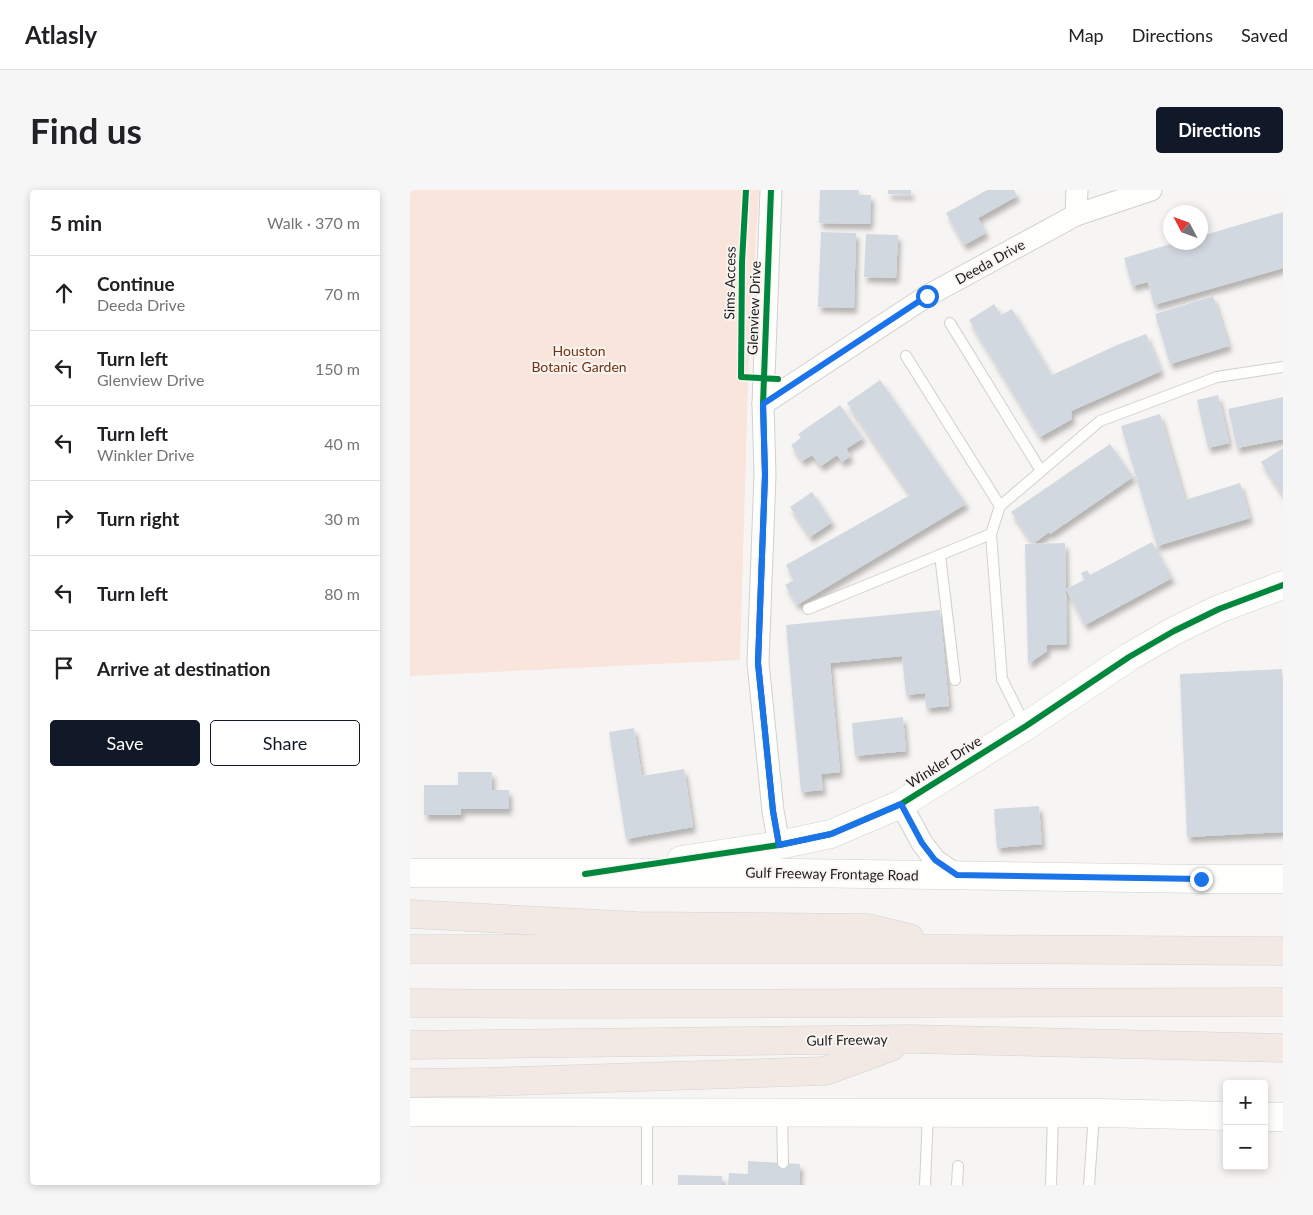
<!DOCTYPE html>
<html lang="en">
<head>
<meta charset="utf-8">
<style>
	:root { --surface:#fff; --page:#f6f6f6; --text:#202124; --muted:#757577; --line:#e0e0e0; --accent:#111827 }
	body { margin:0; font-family:Lato,sans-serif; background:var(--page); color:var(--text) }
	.controls { position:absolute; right:15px; bottom:15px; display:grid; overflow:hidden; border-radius:5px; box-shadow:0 2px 8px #0003 }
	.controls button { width:45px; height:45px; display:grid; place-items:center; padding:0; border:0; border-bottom:1px solid var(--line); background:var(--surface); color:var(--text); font:25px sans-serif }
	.compass { position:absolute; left:753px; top:15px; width:45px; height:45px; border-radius:50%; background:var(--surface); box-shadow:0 2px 8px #0003; rotate:311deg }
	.stop { position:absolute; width:15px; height:15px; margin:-11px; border:4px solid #1a73e8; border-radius:50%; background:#fff }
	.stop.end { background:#1a73e8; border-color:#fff; box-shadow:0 1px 5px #0008 }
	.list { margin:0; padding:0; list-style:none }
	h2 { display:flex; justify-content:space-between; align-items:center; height:65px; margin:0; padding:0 20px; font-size:21px }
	h2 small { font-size:16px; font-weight:400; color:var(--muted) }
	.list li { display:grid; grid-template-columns:32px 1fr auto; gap:15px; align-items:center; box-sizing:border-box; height:75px; padding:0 20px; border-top:1px solid var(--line) }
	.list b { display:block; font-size:19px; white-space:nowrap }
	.list p { margin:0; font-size:16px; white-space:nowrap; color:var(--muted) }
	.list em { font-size:16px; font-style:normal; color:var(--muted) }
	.actions { display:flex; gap:10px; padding:15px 20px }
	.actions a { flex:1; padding:11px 0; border:1px solid var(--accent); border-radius:5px; text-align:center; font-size:18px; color:var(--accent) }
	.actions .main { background:var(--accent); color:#fff }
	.icon { flex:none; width:28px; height:28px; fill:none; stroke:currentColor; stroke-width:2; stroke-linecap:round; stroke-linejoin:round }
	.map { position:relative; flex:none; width:873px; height:995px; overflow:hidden; border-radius:5px }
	header { display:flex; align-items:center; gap:30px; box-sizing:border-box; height:70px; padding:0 25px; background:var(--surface); border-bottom:1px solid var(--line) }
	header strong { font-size:24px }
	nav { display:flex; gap:28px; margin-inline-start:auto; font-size:18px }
	.intro { display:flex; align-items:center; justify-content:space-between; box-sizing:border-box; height:120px; padding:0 30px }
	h1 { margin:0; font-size:35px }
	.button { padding:12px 22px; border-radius:5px; background:var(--accent); color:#fff; font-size:18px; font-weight:700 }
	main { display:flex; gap:30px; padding:0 30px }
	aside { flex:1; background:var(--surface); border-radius:5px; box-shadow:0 2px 8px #0003 }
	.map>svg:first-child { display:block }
	.green { fill:#f9e5dc }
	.building { fill:#d2d8df; filter:url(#shadow) }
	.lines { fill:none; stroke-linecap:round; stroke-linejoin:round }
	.lane-casing { stroke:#d1d0ce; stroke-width:12 }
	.street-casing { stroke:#d1d0ce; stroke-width:23 }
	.secondary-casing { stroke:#d1d0ce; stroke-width:29 }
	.highway-casing { stroke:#d3d2d2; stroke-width:29 }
	.lane { stroke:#fefefd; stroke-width:10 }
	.street { stroke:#fefefd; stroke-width:21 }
	.secondary { stroke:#fefefd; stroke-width:28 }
	.highway { stroke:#f2e9e5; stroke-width:28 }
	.cycleway-casing { stroke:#f8f4f2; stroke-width:9 }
	.cycleway { stroke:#00873e; stroke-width:6 }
	.route { stroke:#1a73e8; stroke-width:6 }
	.labels { text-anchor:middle; stroke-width:4; stroke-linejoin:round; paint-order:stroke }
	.street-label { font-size:14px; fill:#1d1b1a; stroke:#f8f4f2 }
	.park-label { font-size:14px; fill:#75310f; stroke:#f8f4f2 }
</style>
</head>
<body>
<header>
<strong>Atlasly</strong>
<nav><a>Map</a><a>Directions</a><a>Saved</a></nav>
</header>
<div class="intro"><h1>Find us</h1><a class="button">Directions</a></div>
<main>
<aside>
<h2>5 min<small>Walk · 370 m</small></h2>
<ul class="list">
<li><svg class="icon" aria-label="ahead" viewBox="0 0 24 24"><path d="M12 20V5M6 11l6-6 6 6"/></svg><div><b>Continue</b><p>Deeda Drive</p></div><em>70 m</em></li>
<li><svg class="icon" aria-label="left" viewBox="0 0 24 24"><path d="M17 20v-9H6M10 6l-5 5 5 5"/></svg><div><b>Turn left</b><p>Glenview Drive</p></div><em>150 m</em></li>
<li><svg class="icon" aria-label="left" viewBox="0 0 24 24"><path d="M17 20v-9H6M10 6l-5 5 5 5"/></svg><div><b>Turn left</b><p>Winkler Drive</p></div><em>40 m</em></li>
<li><svg class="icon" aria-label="right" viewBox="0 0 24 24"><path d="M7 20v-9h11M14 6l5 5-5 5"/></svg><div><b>Turn right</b></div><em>30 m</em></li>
<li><svg class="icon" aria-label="left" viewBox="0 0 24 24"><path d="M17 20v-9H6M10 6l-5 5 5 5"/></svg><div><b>Turn left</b></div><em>80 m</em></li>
<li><svg class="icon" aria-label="arrive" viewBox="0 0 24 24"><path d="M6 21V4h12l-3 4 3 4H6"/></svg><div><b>Arrive at destination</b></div></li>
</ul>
<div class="actions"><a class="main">Save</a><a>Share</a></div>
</aside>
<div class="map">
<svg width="873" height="995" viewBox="0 0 873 995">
	<defs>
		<filter id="shadow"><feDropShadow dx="3" dy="5.5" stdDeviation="2.5" flood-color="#0004"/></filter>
	</defs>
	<rect width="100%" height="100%" fill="#f7f5f3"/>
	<polygon class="green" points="0,0 349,0 339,159 330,470 0,486"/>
	<g class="building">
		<polygon points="410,0 449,0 449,5 461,5 460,34 409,33"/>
		<polygon points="478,0 501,0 501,5 478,4"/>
		<polygon points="577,0 604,0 607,6 568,28 576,43 554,55 536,23"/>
		<polygon points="873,22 873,78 744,115 738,92 722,96 714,68 767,52 791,52 791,46"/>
		<polygon points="411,42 446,43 444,118 408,117"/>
		<polygon points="456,44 488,45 486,88 454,87"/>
		<polygon points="803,106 819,156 760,174 745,124"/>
		<polygon points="584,114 591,125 602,119 642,185 707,155 736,144 751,181 661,221 662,229 630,247 559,130"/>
		<polygon points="470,190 556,314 387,415 375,395 384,390 376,375 500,305 437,213"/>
		<polygon points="808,205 819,253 798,258 787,210"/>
		<polygon points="873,207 873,249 827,258 818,219"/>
		<polygon points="430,215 453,248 436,259 441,266 432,272 427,265 411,276 402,265 392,271 381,255 391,248 388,244"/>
		<polygon points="750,224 775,310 830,293 840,328 747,356 711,236"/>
		<polygon points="700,254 723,287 640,344 639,342 623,354 601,322"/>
		<polygon points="873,258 873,306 851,272"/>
		<polygon points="402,302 422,332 400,347 380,317"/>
		<polygon points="742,352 762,388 675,435 656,399 674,390 671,383 677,380 680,385"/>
		<polygon points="655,353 657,454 637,455 637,461 618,474 615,354"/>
		<polygon points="530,420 539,516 516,518 515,503 496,505 492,466 420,473 430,582 411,584 413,600 391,602 376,435"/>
		<polygon points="872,479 873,509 873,642 777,647 770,484"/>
		<polygon points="493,527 496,561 445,566 442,533"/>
		<polygon points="224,538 232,586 274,579 283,637 216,649 199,542"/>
		<polygon points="48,582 82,582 82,600 99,600 99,619 51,619 51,625 14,625 14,595 48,595"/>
		<polygon points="629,616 632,654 587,658 584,619"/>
		<polygon points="338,971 390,974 389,995 318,995 319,983 338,984"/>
		<polygon points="268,985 312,986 312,995 268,995"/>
	</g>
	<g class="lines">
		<g class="lane-casing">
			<g id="lane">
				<polyline points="540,133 631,281"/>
				<polyline points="496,166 590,316"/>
				<polyline points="530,365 545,490"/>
				<polyline points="398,419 581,344"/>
				<polyline points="615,535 592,489 581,344 590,316 690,231 807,187 873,177"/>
				<polyline points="237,923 237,995"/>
				<polyline points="372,924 373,973"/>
				<polyline points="515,995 518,924"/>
				<polyline points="547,995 548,976"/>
				<polyline points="641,995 643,924"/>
				<polyline points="679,995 684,924"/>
			</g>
		</g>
		<g class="street-casing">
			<g id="street">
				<polyline points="361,0 353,214 355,285 348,473 363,621 369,655"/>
				<polyline points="666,25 667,0"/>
				<polyline points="353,214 517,106 666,25 741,0"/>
				<polyline points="491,614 512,653 525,670 547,685"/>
			</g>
		</g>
		<g class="secondary-casing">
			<g id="secondary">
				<polyline points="271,670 369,655 421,644 491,614 616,536 719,467 764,441 809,419 873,395"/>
				<polyline points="0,683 385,683 791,689 873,689"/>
				<polyline points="0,922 691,923 817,926"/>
				<polyline points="854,927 873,927"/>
			</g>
		</g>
		<g class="highway-casing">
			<g id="highway">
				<polyline points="0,724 228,736 458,738 500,748"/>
				<polyline points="0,759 545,759 873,761"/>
				<polyline points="0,813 151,814 873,812"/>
				<polyline points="0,855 501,849 873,858"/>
				<polyline points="0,893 74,892 415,881 481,857"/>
			</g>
		</g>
		<use href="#lane" class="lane"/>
		<use href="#street" class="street"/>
		<use href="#secondary" class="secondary"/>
		<use href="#highway" class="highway"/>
		<g class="cycleway-casing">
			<g id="cycleway">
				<polyline points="336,0 332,72 331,187 368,189"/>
				<polyline points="361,0 353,214 355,285 348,473 363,621 369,655"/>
				<polyline points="175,684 369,655 421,644 491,614 616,536 719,467 764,441 809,419 873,395"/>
			</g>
		</g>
		<use href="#cycleway" class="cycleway"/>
	</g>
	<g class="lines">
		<polyline class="route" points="517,106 353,214 355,285 348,473 363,621 369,655 421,644 491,614 512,653 525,670 547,685 791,689"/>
	</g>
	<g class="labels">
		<g class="street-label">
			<text transform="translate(580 72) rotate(-29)" y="5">Deeda Drive</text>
			<text transform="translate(320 93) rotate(-89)" y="5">Sims Access</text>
			<text transform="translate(344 118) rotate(-88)" y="5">Glenview Drive</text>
			<text transform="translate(534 572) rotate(-32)" y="5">Winkler Drive</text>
			<text transform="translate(422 684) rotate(1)" y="5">Gulf Freeway Frontage Road</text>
			<text transform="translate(437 850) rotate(-1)" y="5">Gulf Freeway</text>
		</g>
		<g class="park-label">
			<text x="169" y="166">Houston<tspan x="169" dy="16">Botanic Garden</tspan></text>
		</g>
	</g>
</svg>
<div class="controls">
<button>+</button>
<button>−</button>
</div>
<svg class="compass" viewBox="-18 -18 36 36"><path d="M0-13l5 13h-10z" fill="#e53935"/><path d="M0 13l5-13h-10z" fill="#757577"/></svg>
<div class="stop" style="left:517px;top:106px"></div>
<div class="stop end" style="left:791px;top:689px"></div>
</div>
</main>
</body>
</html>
